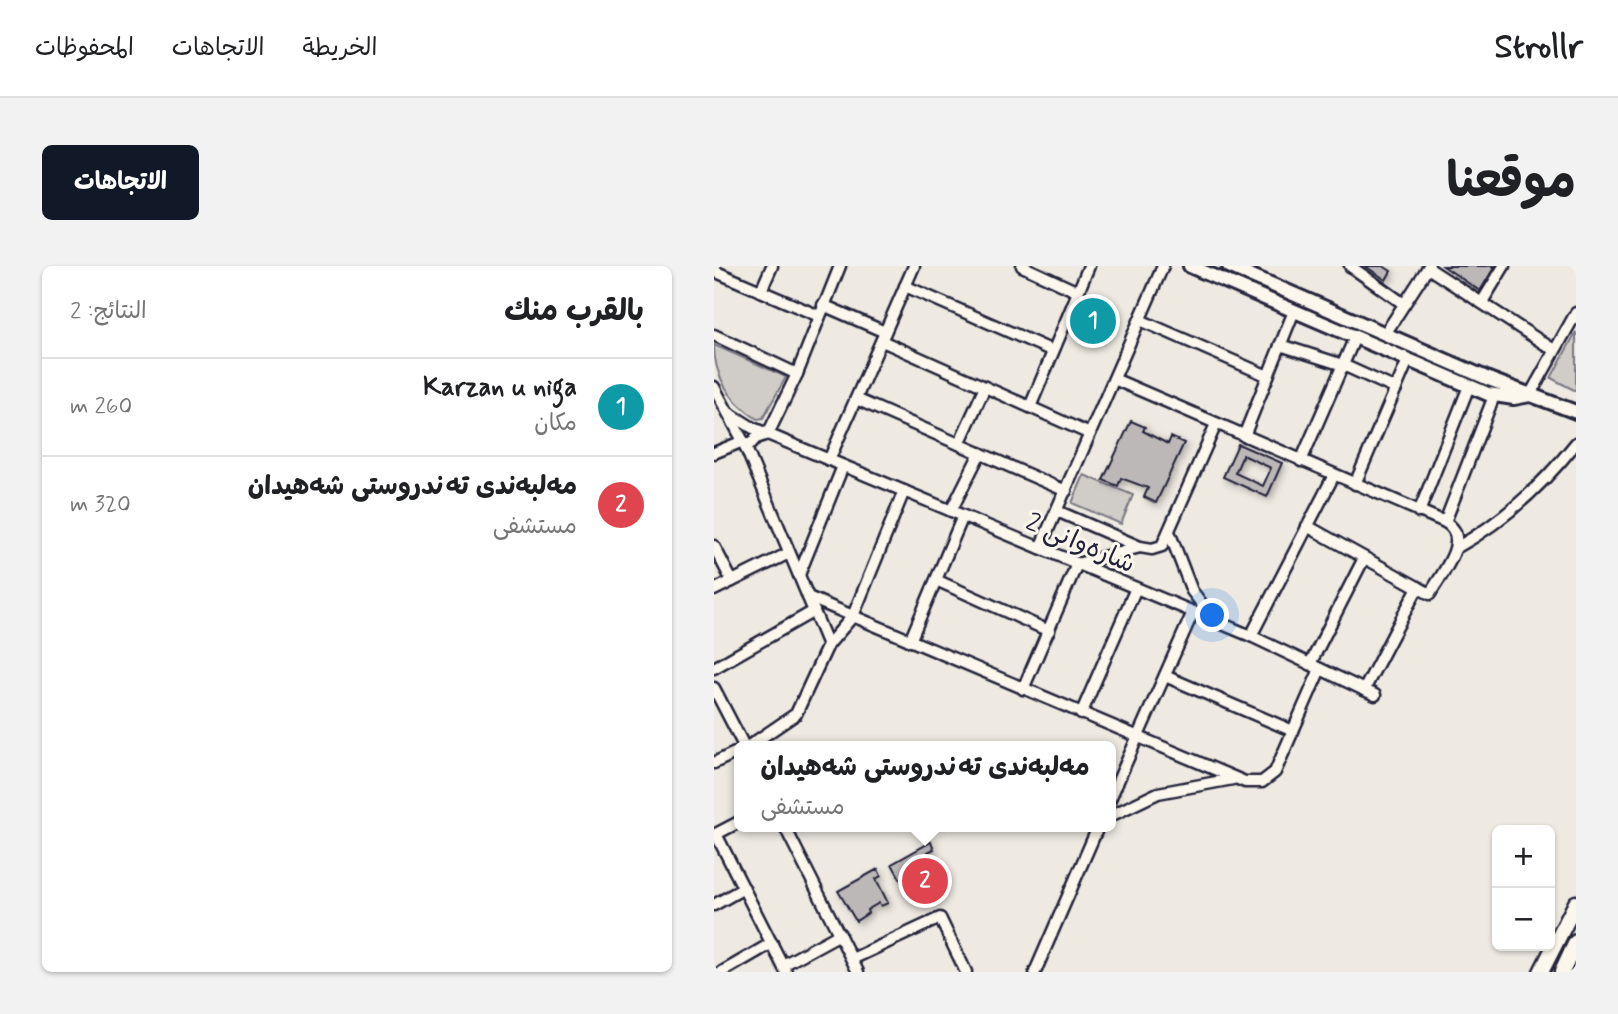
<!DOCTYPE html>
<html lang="ar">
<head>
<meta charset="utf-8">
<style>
	:root { --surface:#fff; --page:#f2f2f2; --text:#202124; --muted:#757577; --line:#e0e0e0; --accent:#111827 }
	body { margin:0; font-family:Mynerve,"Playpen Sans Arabic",sans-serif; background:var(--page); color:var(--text); direction:rtl }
	.controls { position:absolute; right:21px; bottom:21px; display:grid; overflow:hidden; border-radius:10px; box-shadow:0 2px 5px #0004 }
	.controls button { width:63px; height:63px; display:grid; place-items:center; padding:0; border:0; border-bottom:2px solid var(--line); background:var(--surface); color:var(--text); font:35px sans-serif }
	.you { position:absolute; left:499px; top:350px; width:24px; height:24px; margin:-18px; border:5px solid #fff; border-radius:50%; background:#1a73e8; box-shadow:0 0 0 10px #1a73e833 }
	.badge { display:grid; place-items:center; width:46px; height:46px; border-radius:50%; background:var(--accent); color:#fff; font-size:23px; font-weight:700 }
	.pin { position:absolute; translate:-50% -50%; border:4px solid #fff; box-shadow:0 2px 7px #0006 }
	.popup { position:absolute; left:20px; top:475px; width:382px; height:91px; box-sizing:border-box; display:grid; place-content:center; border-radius:10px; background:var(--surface); filter:drop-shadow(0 2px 5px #0005); font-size:23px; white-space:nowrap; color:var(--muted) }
	.popup b { font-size:26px; color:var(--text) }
	.popup::after { content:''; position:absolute; left:50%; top:100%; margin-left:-14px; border:14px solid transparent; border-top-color:var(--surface) }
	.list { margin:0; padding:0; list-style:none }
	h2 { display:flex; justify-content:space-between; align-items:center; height:91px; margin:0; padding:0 28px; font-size:30px }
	h2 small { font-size:23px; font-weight:400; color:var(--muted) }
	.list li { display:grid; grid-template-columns:46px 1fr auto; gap:21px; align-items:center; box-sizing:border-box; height:98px; padding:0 28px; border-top:2px solid var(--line) }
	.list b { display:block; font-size:26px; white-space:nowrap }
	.list p { margin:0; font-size:23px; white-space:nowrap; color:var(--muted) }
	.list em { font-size:23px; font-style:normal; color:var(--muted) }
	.map { position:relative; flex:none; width:862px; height:706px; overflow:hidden; direction:ltr; border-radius:10px }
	header { display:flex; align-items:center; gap:42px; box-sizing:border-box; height:98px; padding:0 35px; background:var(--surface); border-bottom:2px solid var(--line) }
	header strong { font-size:33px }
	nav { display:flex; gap:38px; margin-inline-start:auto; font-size:24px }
	.intro { display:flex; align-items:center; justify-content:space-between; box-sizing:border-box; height:168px; padding:0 42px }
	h1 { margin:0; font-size:49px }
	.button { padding:18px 32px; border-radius:10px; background:var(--accent); color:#fff; font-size:24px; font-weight:700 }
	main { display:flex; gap:42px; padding:0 42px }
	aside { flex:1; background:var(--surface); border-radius:10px; box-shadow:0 2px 5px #0004 }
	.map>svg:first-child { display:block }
	.green { fill:#d0cdc9; stroke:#797882; stroke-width:2 }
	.building { fill:#bcb8b8; stroke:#22223b; stroke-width:2; fill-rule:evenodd; filter:url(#shadow) }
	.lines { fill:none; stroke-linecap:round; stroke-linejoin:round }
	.minor-casing { stroke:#22223b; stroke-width:15 }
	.major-casing { stroke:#22223b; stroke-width:18 }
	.highway-casing { stroke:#22223b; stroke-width:19 }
	.minor { stroke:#fbf7ec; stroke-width:10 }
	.major { stroke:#fbf7ec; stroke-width:12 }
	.highway { stroke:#fbf7ec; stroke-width:14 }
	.labels { text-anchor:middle; stroke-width:6; stroke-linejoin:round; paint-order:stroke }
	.street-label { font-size:26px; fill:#22223b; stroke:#fbf7ec }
</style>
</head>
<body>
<header>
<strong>Strollr</strong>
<nav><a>الخريطة</a><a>الاتجاهات</a><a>المحفوظات</a></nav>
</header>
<div class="intro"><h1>موقعنا</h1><a class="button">الاتجاهات</a></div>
<main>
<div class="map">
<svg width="862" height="706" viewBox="0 0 862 706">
	<defs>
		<filter id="shadow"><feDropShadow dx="3" dy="3" stdDeviation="3.5" flood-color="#0004"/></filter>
	</defs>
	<rect width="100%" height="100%" fill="#eeeae2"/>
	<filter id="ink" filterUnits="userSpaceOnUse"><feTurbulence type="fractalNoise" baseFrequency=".0143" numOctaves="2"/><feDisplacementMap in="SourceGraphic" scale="14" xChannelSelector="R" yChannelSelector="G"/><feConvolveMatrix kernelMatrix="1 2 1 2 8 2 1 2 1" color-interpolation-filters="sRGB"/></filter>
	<g filter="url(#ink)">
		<g class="green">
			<polygon points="862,66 862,125 837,112"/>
			<path d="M0,79L72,111L49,152L43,153C16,135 0,112 0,79Z"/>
			<polygon points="370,209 419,229 407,258 358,237"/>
		</g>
		<g class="building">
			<polygon points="651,0 669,0 677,5 672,14"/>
			<polygon points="729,0 781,0 766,25"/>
			<polygon points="417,155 431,161 429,165 454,178 457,171 470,177 442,237 430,231 434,222 407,212 404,220 389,214"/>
			<path d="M524,178L568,197L553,231L509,211ZM529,189L557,202L549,220L521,207Z"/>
			<polygon points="217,576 220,583 214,586 226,610 206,616 208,620 202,622 204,625 195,629 178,598"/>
			<polygon points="164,603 167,610 162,613 174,637 167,640 165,637 153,644 154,647 142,655 124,625"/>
		</g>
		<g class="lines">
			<g class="minor-casing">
				<g id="minor">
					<polyline points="308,0 364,26"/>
					<polyline points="636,0 690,38"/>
					<polyline points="714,2 840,84"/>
					<polyline points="0,5 105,50"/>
					<polyline points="191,20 339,85"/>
					<polyline points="47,25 58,0"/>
					<polyline points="768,36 790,0"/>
					<polyline points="109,39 171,66"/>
					<polyline points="426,54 554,110"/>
					<polyline points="671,68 715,0"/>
					<polyline points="0,69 83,108"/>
					<polyline points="168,75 376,168"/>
					<polyline points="566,79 629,99 682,123"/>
					<path d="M400,113L731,256C759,272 727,308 716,328L593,260"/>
					<polyline points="0,121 29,175 114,379"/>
					<polyline points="816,129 862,47"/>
					<polyline points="142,133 352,225"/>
					<polyline points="316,141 375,0"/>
					<polyline points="15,147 39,162 537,370 661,429"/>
					<polyline points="530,170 580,45"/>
					<polyline points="245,178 271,121"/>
					<polyline points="32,183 42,172 54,168 83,108 126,0"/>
					<polyline points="0,187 29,175"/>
					<polyline points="115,194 200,0"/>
					<polyline points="587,195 641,71"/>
					<polyline points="641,218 694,94"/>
					<polyline points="237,245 266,187"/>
					<polyline points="343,245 426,281 438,283 448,280 502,158"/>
					<polyline points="705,246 755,120"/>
					<polyline points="731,256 780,130"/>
					<polyline points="456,268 478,325 501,355"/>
					<polyline points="0,280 18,315"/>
					<polyline points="326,282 449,0"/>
					<path d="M742,282C790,255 828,220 862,177"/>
					<polyline points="85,309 129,200"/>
					<polyline points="222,314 335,365"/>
					<polyline points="0,324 75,287"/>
					<polyline points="94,331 531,516 548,516 561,506 606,403"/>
					<polyline points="537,370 620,209"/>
					<polyline points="196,375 249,250"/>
					<polyline points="596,398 650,292"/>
					<polyline points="0,402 100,345"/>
					<polyline points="451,410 579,465"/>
					<polyline points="0,422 30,480"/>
					<polyline points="309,423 363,298 426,281"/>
					<polyline points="650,424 704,321"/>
					<polyline points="367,448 422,322"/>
					<polyline points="35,480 82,448 114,379 139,350 190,225"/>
					<polyline points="0,497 25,485"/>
					<polyline points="396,533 479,346"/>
					<polyline points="396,550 444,527 519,513"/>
					<polyline points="71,561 144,706"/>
					<polyline points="2,568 72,706"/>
					<polyline points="0,569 25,556"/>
					<polyline points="0,639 30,622"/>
					<polyline points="138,693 226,652 252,706"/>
					<polyline points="69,699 126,668"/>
					<polyline points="8,706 58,677"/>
					<polyline points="321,706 384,561"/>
				</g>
			</g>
			<g class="major-casing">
				<g id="major">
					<polyline points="476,0 774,128 800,132 816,129"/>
					<polyline points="515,0 777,114 862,146"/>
				</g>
			</g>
			<g class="highway-casing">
				<g id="highway">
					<polyline points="827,706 862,637"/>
					<polyline points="848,706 862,676"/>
				</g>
			</g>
			<use href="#minor" class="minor"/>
			<use href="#major" class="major"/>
			<use href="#highway" class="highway"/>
		</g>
	</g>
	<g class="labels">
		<g class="street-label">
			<text transform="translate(367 276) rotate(23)" y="9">شارەوانی 2</text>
		</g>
	</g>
</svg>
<div class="controls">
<button>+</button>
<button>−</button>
</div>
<div class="you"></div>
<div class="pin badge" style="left:379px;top:55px;background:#0f9aa8">1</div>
<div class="pin badge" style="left:211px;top:615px;background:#e0444e">2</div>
<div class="popup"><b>مەلبەندی تەندروستی شەهیدان</b>مستشفى</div>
</div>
<aside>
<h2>بالقرب منك<small>النتائج: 2</small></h2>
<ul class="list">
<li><span class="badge" style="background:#0f9aa8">1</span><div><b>Karzan u niga</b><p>مكان</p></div><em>260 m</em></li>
<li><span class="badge" style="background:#e0444e">2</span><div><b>مەلبەندی تەندروستی شەهیدان</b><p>مستشفى</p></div><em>320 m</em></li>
</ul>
</aside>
</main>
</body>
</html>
